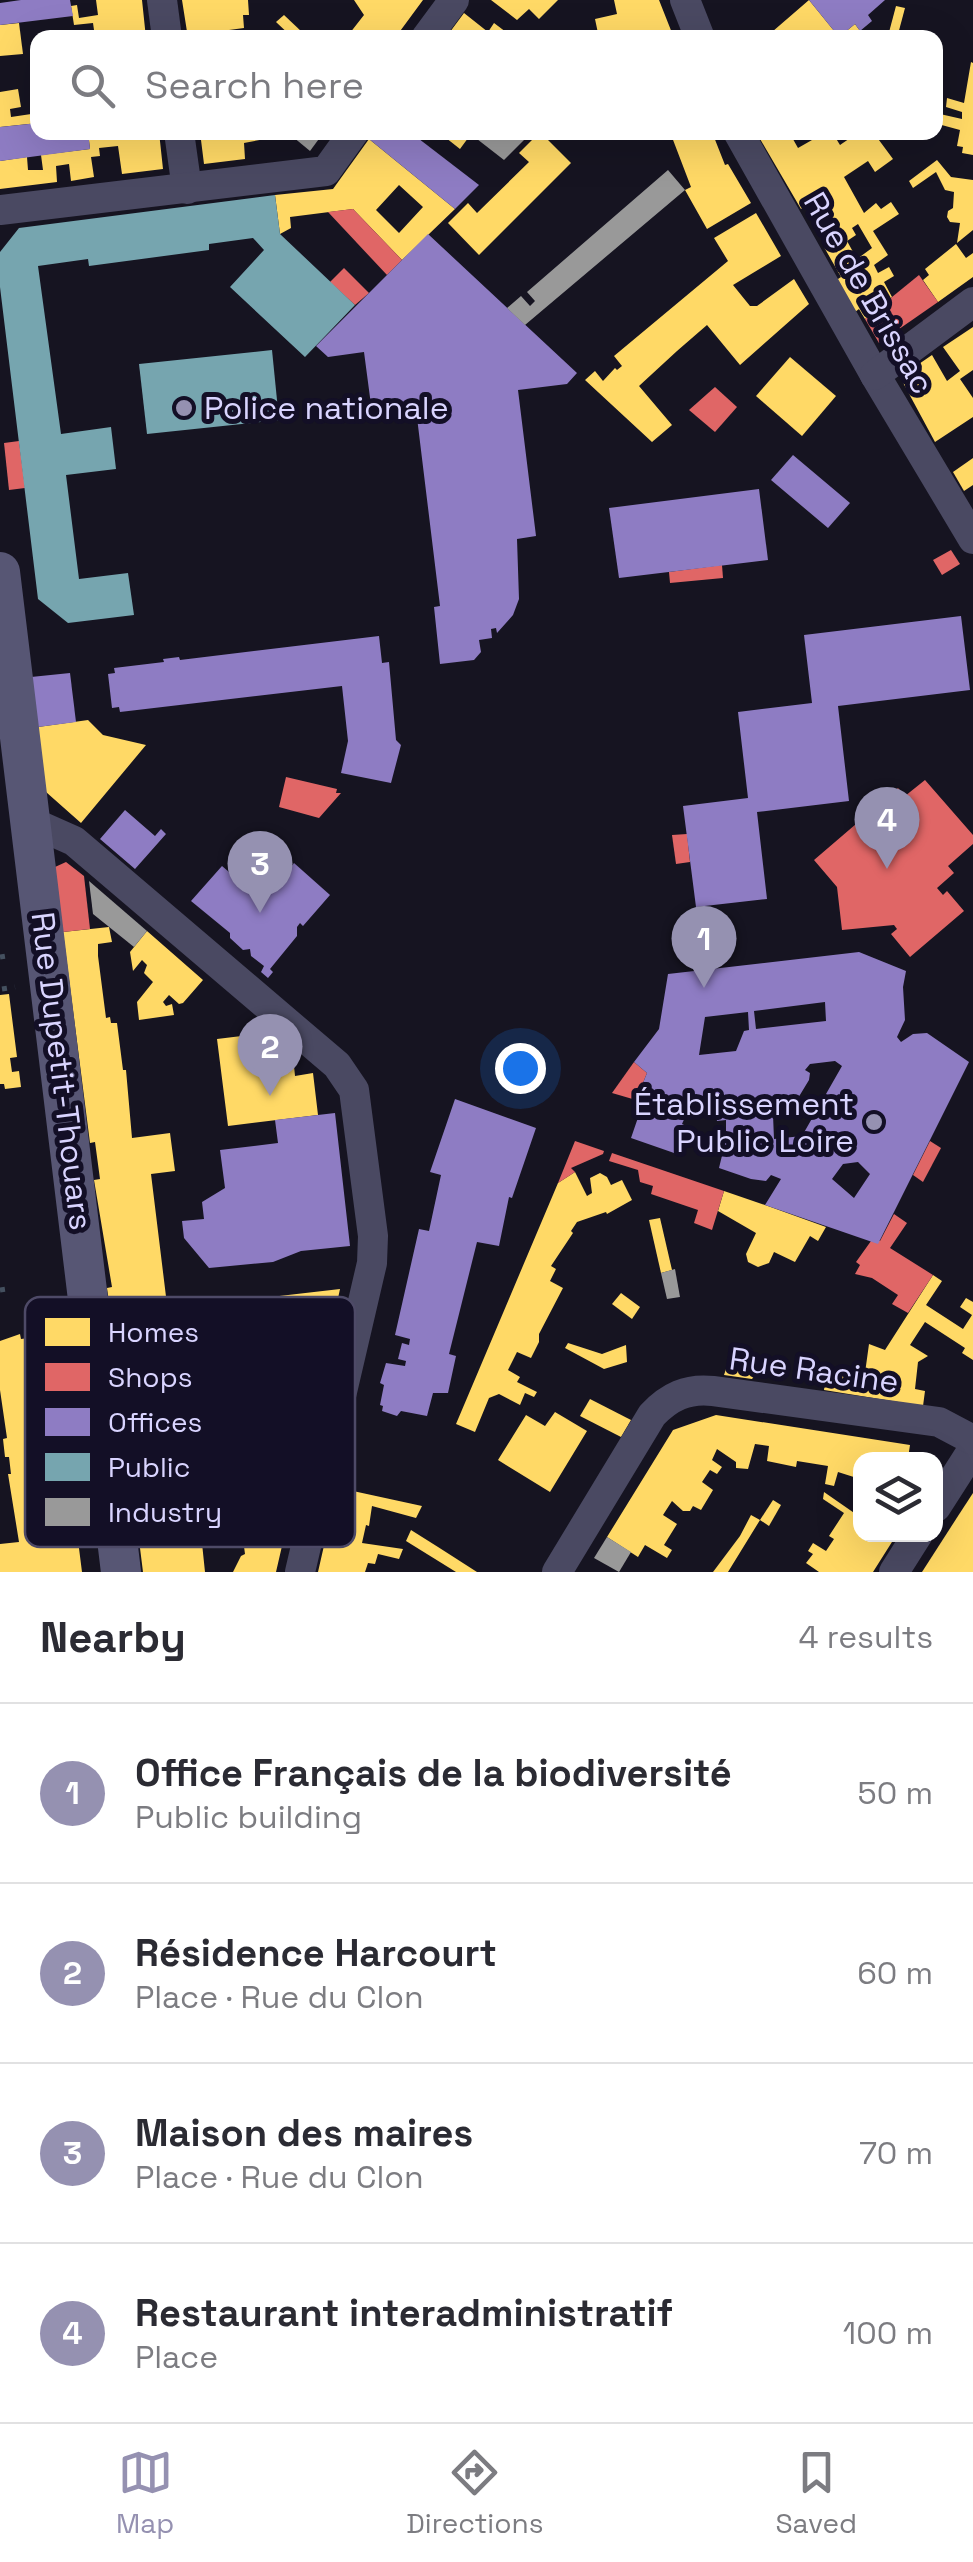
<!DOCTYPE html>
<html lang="en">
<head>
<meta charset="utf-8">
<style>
	:root { --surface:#fff; --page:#f7f7f7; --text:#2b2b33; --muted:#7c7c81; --line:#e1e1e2; --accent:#9591b1 }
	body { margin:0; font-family:"Space Grotesk",sans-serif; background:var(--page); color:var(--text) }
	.controls { position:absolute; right:30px; bottom:30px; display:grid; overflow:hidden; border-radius:20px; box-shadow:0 10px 40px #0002 }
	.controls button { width:90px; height:90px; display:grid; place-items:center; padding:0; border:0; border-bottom:2px solid var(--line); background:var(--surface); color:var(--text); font:50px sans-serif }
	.you { position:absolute; left:520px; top:1068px; width:35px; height:35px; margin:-25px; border:8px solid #fff; border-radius:50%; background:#1a73e8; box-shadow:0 0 0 15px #1a73e833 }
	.badge { display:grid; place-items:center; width:65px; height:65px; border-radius:50%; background:var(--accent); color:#fff; font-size:32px; font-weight:700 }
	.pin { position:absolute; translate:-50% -82px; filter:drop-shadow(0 2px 5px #0008) }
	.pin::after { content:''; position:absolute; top:52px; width:35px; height:30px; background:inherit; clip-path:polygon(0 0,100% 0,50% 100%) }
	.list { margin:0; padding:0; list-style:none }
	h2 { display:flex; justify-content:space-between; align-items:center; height:130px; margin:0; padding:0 40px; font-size:42px }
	h2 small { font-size:32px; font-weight:400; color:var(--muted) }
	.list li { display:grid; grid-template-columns:65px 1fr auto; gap:30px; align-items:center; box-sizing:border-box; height:180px; padding:0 40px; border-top:2px solid var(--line) }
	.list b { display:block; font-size:38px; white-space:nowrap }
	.list p { margin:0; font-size:32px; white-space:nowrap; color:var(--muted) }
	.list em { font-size:32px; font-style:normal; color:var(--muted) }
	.icon { flex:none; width:55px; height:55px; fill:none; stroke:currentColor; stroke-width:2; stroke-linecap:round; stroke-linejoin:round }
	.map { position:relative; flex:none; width:973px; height:1572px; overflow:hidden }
	.search { position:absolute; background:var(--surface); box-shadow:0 10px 40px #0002; left:30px; right:30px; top:30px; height:110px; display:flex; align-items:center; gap:25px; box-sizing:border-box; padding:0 35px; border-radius:20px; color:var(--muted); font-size:38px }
	.sheet { height:850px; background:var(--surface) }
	nav { display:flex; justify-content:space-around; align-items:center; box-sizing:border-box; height:140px; border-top:2px solid var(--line); background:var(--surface); font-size:28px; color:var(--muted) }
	nav a { display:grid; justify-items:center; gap:5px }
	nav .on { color:var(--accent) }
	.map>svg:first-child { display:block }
	.homes { fill:#ffd966; fill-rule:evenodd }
	.shops { fill:#e06666 }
	.offices { fill:#8e7cc3; fill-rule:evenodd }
	.public { fill:#76a5af }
	.industry { fill:#999 }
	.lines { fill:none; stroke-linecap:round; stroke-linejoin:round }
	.path { stroke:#44505f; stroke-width:5; stroke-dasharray:5 8; stroke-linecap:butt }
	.street { stroke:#4a4962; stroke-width:30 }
	.secondary { stroke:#575674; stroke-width:40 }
	.poi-dot { fill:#9591b1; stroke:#130f26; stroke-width:4 }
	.labels { text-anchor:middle; stroke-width:10; stroke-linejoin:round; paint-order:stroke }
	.street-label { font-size:32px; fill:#d9d4ff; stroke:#130f26 }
	.poi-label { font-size:32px; fill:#d9d4ff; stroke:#130f26; text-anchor:start }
	.key { fill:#130f26; stroke:#4e4a67; stroke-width:2.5 }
	.key-label { font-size:28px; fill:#d9d4ff }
</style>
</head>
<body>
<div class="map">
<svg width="973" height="1572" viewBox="0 0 973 1572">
	<rect width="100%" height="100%" fill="#161421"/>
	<g class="homes">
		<polygon points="96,0 142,0 146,38 95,37 93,23 74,25 71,6 77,5 79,18 98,15"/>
		<polygon points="182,0 248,0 249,15 243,15 244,28 229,30 229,38 188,38"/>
		<polygon points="354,0 423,0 395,38 346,38 364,15"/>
		<polygon points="491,0 558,0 539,19 529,9 517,20"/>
		<polygon points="614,0 659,0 674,38 639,38 637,31 630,38 599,38 595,19 617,14"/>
		<polygon points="809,0 839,37 855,24 860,31 853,38 765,38"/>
		<polygon points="896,6 905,8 897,38 893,38 888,36"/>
		<polygon points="464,13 488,32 494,23 506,32 500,38 449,38 447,36"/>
		<polygon points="284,15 303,33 308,38 293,38 276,22"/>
		<polygon points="19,23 23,54 0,56 0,25"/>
		<polygon points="971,62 973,63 973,155 962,153 963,147 957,146 960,130 938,124 940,114 962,119 962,112 946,107 947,98 964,103"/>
		<polygon points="18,89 21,107 10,109 11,117 38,113 38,123 0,127 0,92"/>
		<polygon points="88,132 159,132 163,169 122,174 118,146 99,148 100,156 91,157 94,177 71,181 69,164 56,166 57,182 0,189 0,161 27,157 28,170 43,170 41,155 90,149"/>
		<polygon points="200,132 266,132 265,139 244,143 245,159 204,164"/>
		<polygon points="431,132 468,132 471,134 460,149 441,134 438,138"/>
		<polygon points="540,132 571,163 479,255 448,223 468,203 477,213 529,162 519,153"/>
		<polygon points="670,132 712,132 725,165 728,164 751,203 707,229 685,190 691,187"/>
		<path d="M756,132H789L798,148L826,132H832L840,145L859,132H873L893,159L875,172L868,161L844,177L864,213L876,203L881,209L891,202L899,214L873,231L888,255L874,265L878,273L889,267L894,276L884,282L892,297L865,319L859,309L855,312L835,281L841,277L824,247L841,235L817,195L801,209ZM858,224L872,248L857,259L847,241L856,235L852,228Z"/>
		<path d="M369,139L455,209L402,260L353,209L290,217L291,228L280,234L275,195L333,189ZM399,185L423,207L399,233L376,210Z"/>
		<polygon points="937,160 951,177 973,180 973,230 957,243 960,223 950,222 947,217 948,211 953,208 954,192 945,190 936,172 913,188 909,181"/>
		<polygon points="756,213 781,256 733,285 750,306 757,306 794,279 809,304 740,365 707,325 677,351 639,386 672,425 652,442 585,380 595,371 603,381 615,368 617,370 622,366 614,356 728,261 714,238"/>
		<polygon points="956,244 966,258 973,253 973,277 938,302 923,280 929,275 925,269"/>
		<polygon points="973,327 973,370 960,379 973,398 973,417 935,442 900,377 932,355 947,381 960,371 943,347"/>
		<polygon points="790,357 836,396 802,436 756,396"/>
		<polygon points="973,458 973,485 964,491 953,472"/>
		<polygon points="88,720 103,735 146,745 81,823 46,792 38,727"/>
		<polygon points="109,927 112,942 98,944 98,956 106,1018 110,1017 111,1023 117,1023 123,1070 126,1070 132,1138 170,1133 175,1171 151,1174 169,1321 191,1318 190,1307 233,1302 234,1308 254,1303 255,1307 262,1307 262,1298 340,1289 334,1317 326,1315 326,1349 118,1374 114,1342 119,1341 116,1316 111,1316 107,1288 112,1287 94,1180 100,1179 95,1142 90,1143 63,932"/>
		<polygon points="147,931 203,980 183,1003 179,1004 169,995 163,1002 166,1006 172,1004 174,1015 139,1020 137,1002 153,982 144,973 147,965 142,960 133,971 130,952"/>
		<polygon points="9,994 17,1057 10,1058 12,1072 19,1071 21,1087 5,1089 4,1084 0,1084 0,995"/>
		<polygon points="266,1033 269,1060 293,1056 295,1076 313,1073 318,1115 228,1126 217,1039"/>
		<polygon points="575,1172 587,1196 592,1193 590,1178 600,1173 607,1177 611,1185 622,1180 632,1200 607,1214 606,1212 577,1222 571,1231 573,1233 551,1266 556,1269 550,1281 563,1288 539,1334 539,1342 531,1358 517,1352 508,1370 520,1377 517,1382 537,1392 534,1397 525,1393 520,1405 499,1394 489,1398 475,1432 456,1424 558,1183"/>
		<polygon points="724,1191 765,1205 826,1227 818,1241 810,1236 795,1262 774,1252 769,1263 758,1267 748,1262 746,1254 756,1233 718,1211"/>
		<polygon points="660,1218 672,1270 661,1273 649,1220"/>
		<polygon points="933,1275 942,1281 926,1305 963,1329 972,1315 960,1307 966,1298 973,1302 973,1360 962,1353 965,1348 925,1322 910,1345 928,1356 918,1362 915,1389 925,1391 923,1406 824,1390 827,1367 865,1373 869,1344 885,1350"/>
		<polygon points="621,1293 640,1307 632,1319 612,1304"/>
		<polygon points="20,1334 21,1339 52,1335 82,1572 0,1572 0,1544 19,1542 8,1474 11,1474 9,1457 5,1457 3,1439 7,1438 0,1390 0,1341"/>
		<polygon points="568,1343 602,1354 626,1345 627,1362 604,1369 565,1348"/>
		<polygon points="748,1354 763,1364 752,1379 724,1375 728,1363 738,1370"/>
		<polygon points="179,1390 186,1443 180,1444 181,1455 209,1452 208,1445 236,1442 237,1446 256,1444 256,1439 307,1434 301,1462 293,1460 294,1493 198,1505 205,1572 143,1572 130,1468 134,1468 133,1454 131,1442 127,1443 121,1397"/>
		<polygon points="590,1399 631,1420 621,1437 580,1416"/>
		<polygon points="555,1412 587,1431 550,1492 498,1460 526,1415 545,1426"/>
		<polygon points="716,1415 910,1445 908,1458 860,1460 860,1479 838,1472 834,1486 825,1484 828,1466 797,1461 796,1467 767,1461 769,1446 755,1444 748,1469 736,1468 736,1462 717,1449 712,1460 722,1467 717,1474 710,1470 702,1482 713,1490 701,1510 693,1506 690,1511 683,1511 672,1501 663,1515 677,1524 664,1545 672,1550 667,1558 645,1545 638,1557 607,1537 673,1430"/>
		<polygon points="341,1471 356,1474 353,1491 422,1506 416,1518 372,1506 369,1526 366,1525 362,1543 403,1549 399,1559 378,1554 375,1564 368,1563 365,1572 318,1572"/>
		<polygon points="824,1492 860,1517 860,1534 897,1534 873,1572 819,1572 806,1563 813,1554 808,1551 813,1543 826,1551 834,1539 829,1536 844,1513 823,1499"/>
		<polygon points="973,1493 973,1572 922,1572 958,1516"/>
		<polygon points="773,1500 781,1505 769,1526 760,1520"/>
		<polygon points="751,1515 760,1520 728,1572 713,1572 740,1536"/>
		<polygon points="411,1530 438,1547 477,1572 456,1572 406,1541"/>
		<polygon points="243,1539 282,1546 276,1572 233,1572 241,1556 245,1554"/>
	</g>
	<g class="shops">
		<polygon points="353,209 402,260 387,275 328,212"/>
		<polygon points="344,268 369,293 355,305 330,282"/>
		<polygon points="919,275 938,302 879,343 865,319"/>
		<polygon points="715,387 737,407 715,432 689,410"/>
		<polygon points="19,441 25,488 9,490 4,443"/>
		<polygon points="951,550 960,564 942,575 933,560"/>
		<polygon points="722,565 723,578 670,583 669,572"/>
		<polygon points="286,777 337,789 336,793 341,793 319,818 279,807"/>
		<polygon points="925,780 973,835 973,844 948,866 954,873 937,888 943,895 947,891 964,911 910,957 891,934 897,929 894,925 842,930 837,887 814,860 898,788 905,796"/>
		<polygon points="687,834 690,862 676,864 672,835"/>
		<polygon points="66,862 84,876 90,929 63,932 55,867"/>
		<polygon points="634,1062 647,1073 636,1100 612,1093"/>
		<polygon points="575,1141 604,1151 603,1154 571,1168 575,1172 558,1183"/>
		<polygon points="930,1141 941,1148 923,1182 913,1175"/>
		<polygon points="612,1153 724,1191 712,1230 694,1223 698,1210 651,1194 653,1186 640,1182 638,1170 609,1161"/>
		<polygon points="894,1214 907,1223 890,1248 933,1275 908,1313 892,1304 898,1295 872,1278 855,1274 860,1265 856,1262 871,1241 880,1241"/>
	</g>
	<g class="offices">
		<polygon points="21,0 70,0 73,16 0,25 0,3"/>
		<polygon points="809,0 885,0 868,15 872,21 860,31 855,24 839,37"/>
		<polygon points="38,123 38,132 88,132 90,149 0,161 0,127"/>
		<polygon points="374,132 410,132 479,185 455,209 369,139"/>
		<polygon points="428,234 577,373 567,384 518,390 536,536 517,539 519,599 513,615 497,633 496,628 491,629 492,638 479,640 481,652 474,660 440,664 434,607 440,606 415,401 371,405 364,352 328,357 316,346"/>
		<polygon points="793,455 850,503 828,528 771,480"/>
		<polygon points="759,489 768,560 619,578 609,508"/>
		<polygon points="961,616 970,690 838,706 849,801 757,812 767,899 696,907 683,806 748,798 738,712 812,703 804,635"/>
		<polygon points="379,636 382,663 389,662 396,740 401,745 391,783 341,773 348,741 342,686 120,712 119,707 112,708 108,674 115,673 114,668 164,662 163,659 179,657 180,660"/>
		<polygon points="70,673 76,722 38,727 31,677"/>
		<polygon points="125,810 155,836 161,829 166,834 135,869 100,839"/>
		<polygon points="294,863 330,895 303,926 300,923 297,927 297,936 270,969 273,972 268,978 261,972 264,966 251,956 250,949 243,950 230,938 230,933 191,901 222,866 256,895 253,899 258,903 264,902"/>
		<path d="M859,952L906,971L903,987L905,1020L897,1037L901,1042L913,1034L927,1033L969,1062L878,1244L765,1205L781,1179L771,1175L766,1181L751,1179L719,1168L726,1139V1120L717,1121L714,1102L695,1104L689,1108L682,1124L686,1126L677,1154L631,1138L643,1103L636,1100L647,1073L634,1062L659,1029L668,974ZM825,1002L826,1021L756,1029L754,1011ZM748,1012L749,1030L744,1031L736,1051L699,1055L705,1017ZM835,1061L842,1066L802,1136L774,1139L773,1115L789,1113L809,1080L810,1073L805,1070L810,1064ZM858,1162L870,1174L854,1198L832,1179L843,1164Z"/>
		<polygon points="455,1099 536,1128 512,1198 509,1197 499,1246 477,1242 449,1354 456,1356 448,1393 433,1393 427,1416 401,1411 397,1416 382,1411 383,1406 380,1405 384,1385 380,1383 386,1363 405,1366 406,1361 398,1359 402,1343 409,1345 410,1339 395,1335 419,1229 429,1231 441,1175 430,1172"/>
		<polygon points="335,1113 350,1246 301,1251 273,1262 209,1268 184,1238 182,1221 204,1219 202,1202 225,1188 220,1150 278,1143 275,1120"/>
	</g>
	<g class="public">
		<polygon points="275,195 280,234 355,305 305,357 230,287 264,250 253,238 209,244 209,250 89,266 88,259 38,266 61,434 111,427 116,469 66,475 79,579 128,573 134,615 68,623 38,599 0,287 0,252 19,228"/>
		<polygon points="272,350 279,420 147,434 139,364"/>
	</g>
	<g class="industry">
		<polygon points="287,132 324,132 310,151"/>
		<polygon points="468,132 532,132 504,160"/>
		<polygon points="668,170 685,190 525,325 507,308 521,296 530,306 535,301 527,292"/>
		<polygon points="89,881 147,931 134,947 93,914"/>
		<polygon points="675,1269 680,1297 667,1299 661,1273"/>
		<polygon points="607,1537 631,1552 619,1572 594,1558"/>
	</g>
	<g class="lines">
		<g class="path">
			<polyline points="0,957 12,955"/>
			<polyline points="2,989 15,987"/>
			<polyline points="0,1290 7,1289"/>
		</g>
		<g class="street">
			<polyline points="162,0 167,38"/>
			<polyline points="685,0 700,38"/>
			<polyline points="426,38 454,0"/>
			<polyline points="179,132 187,189"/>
			<polyline points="738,132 875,375 973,539"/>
			<polyline points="0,210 326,171 354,132"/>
			<polyline points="875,375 973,302"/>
			<polyline points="29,821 74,841 337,1065 354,1090 373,1236 372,1263 300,1572"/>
			<polyline points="936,1507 973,1449"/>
			<path d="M557,1572L652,1415C669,1397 687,1388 713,1391L939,1422L973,1440"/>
			<polyline points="894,1572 918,1534"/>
		</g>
		<polyline class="secondary" points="0,572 121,1572"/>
	</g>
	<g class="poi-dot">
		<circle cx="184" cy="408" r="10"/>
		<circle cx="874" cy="1122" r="10"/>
	</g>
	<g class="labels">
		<g class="street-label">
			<text transform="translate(869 293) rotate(60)" y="11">Rue de Brissac</text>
			<text transform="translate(62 1071) rotate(83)" y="11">Rue Dupetit-Thouars</text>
			<text transform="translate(814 1370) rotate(8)" y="11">Rue Racine</text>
		</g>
		<g class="poi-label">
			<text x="204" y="419">Police nationale</text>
			<text x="854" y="1115" text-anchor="end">Établissement<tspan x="854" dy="37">Public Loire</tspan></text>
		</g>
	</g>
	<rect x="25" y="1297" width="330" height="250" rx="15" class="key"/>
	<rect x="45" y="1318" width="45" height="28" fill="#ffd966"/>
	<rect x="45" y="1363" width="45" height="28" fill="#e06666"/>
	<rect x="45" y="1408" width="45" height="28" fill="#8e7cc3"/>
	<rect x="45" y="1453" width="45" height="28" fill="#76a5af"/>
	<rect x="45" y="1498" width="45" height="28" fill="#999"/>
	<g class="key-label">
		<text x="108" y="1342">Homes</text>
		<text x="108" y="1387">Shops</text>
		<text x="108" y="1432">Offices</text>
		<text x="108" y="1477">Public</text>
		<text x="108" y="1522">Industry</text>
	</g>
</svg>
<div class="controls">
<button><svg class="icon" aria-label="layers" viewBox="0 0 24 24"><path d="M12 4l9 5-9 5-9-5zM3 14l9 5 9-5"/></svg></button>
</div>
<div class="you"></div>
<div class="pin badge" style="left:704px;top:988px">1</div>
<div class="pin badge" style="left:270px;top:1096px">2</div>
<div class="pin badge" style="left:260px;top:913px">3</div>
<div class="pin badge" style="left:887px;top:869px">4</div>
<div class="search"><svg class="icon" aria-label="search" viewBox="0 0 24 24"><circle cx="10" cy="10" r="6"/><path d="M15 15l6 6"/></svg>Search here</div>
</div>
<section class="sheet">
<h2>Nearby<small>4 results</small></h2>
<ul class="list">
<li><span class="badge">1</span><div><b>Office Français de la biodiversité</b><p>Public building</p></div><em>50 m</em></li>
<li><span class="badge">2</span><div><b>Résidence Harcourt</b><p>Place · Rue du Clon</p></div><em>60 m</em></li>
<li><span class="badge">3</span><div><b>Maison des maires</b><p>Place · Rue du Clon</p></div><em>70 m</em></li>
<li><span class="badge">4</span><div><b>Restaurant interadministratif</b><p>Place</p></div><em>100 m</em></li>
</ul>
</section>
<nav>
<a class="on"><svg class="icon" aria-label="map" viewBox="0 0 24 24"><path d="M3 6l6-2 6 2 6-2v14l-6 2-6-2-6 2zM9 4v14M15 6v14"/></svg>Map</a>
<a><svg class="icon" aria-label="directions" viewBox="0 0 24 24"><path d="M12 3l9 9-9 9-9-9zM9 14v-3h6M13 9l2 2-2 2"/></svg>Directions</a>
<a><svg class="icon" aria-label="saved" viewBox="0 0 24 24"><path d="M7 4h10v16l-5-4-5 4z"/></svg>Saved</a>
</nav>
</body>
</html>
